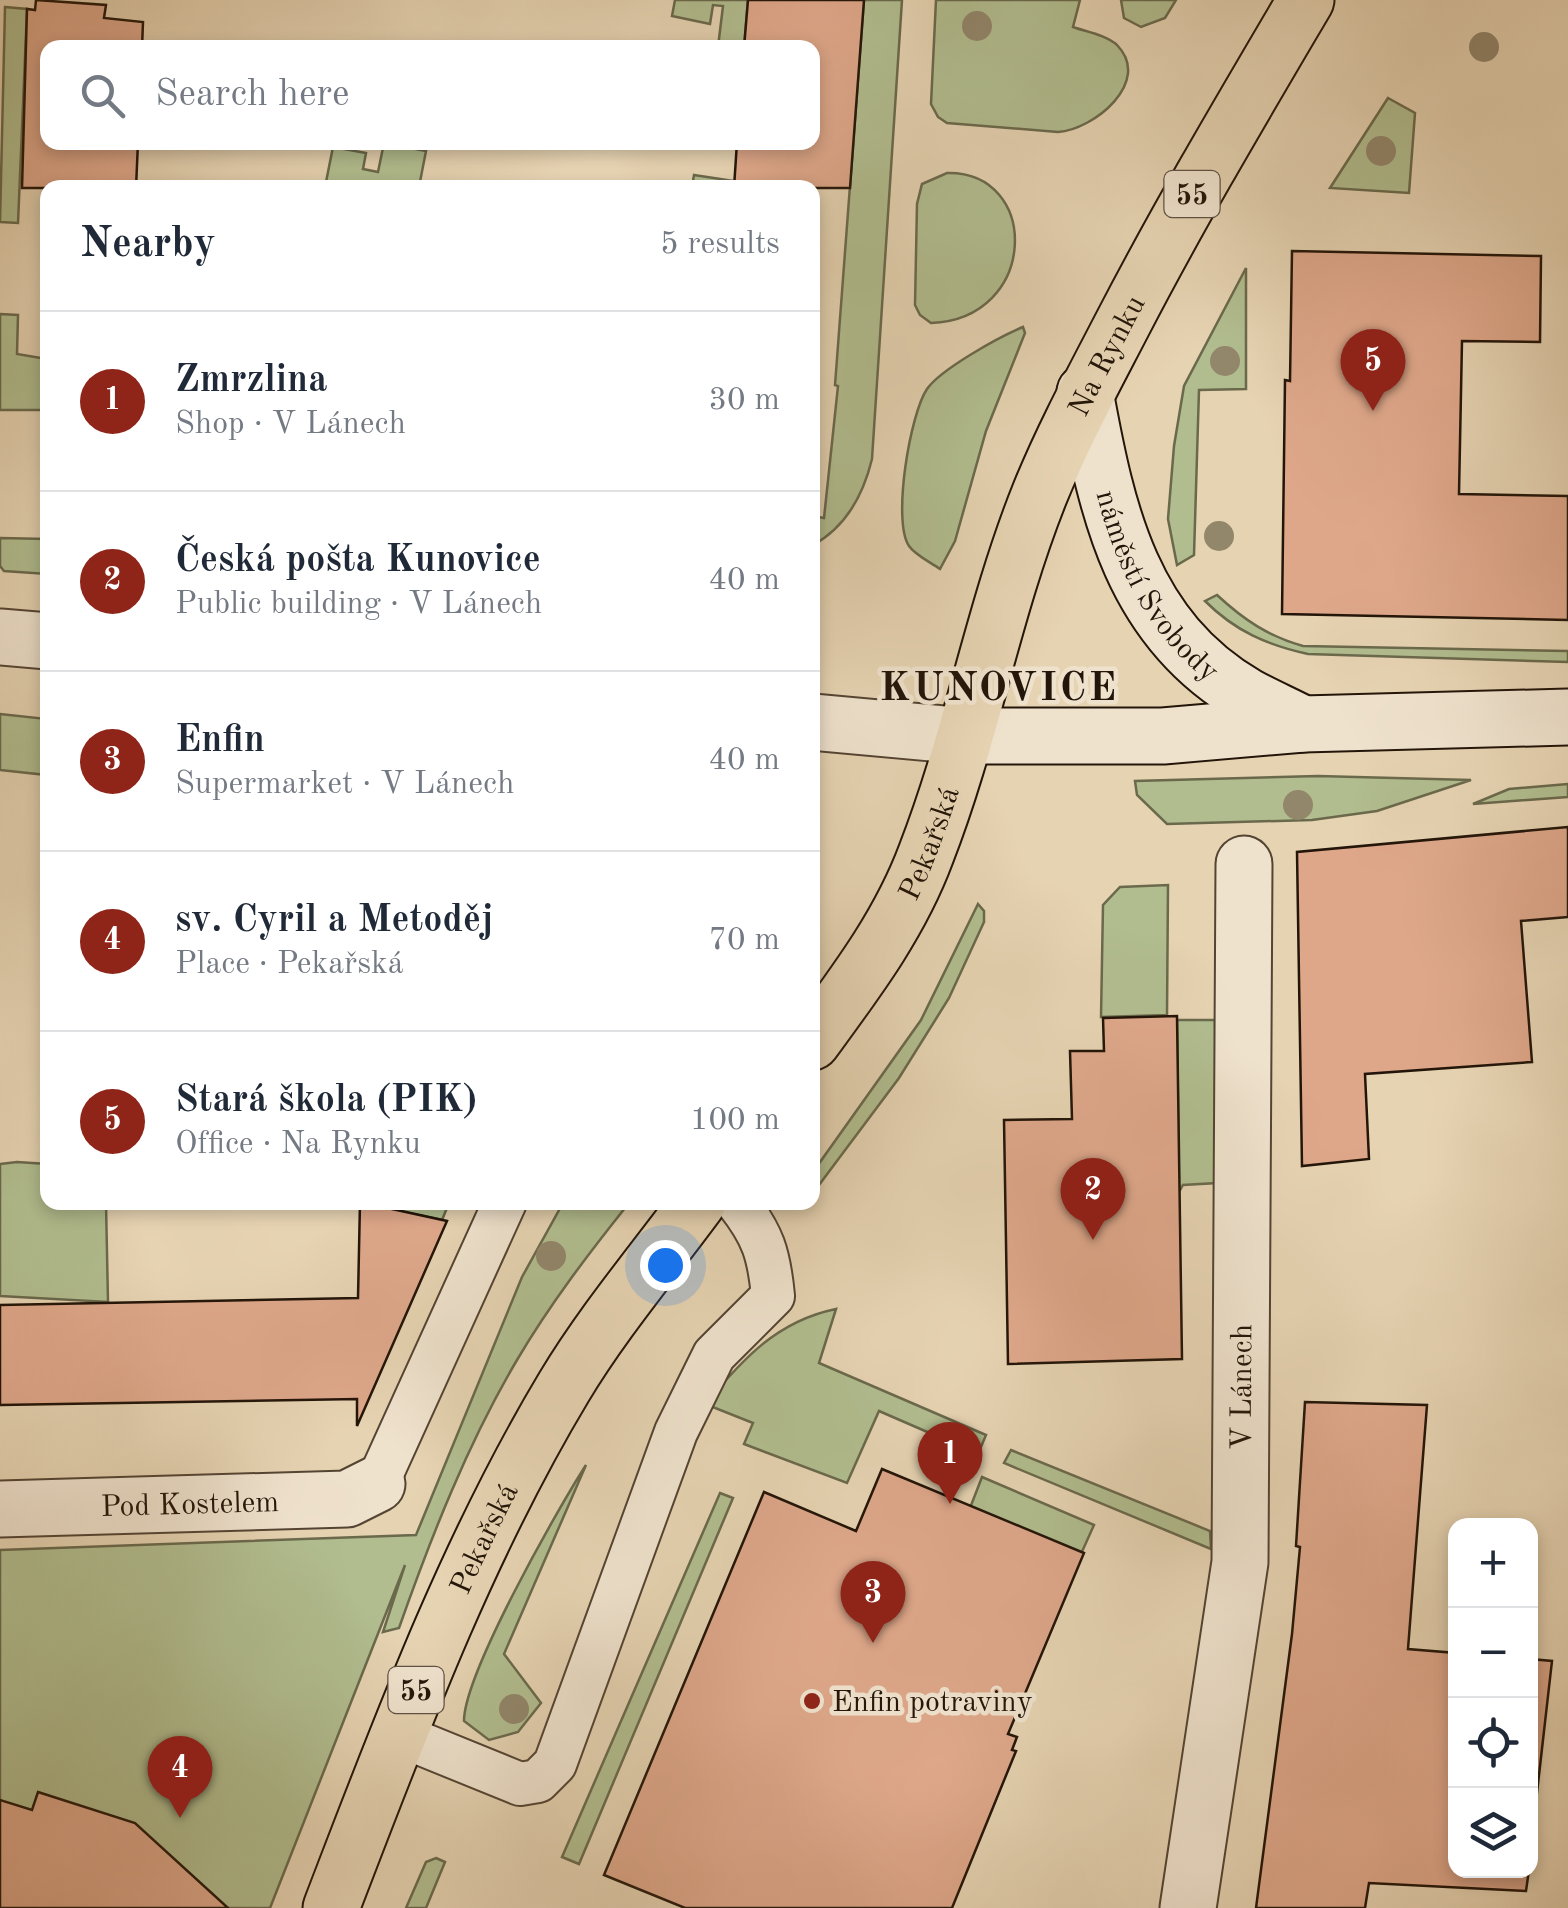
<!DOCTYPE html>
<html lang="en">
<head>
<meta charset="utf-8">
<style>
	:root { --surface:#fff; --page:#f6f6f7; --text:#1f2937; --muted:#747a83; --line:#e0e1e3; --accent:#8f2418 }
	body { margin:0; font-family:"Old Standard TT",serif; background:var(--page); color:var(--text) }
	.controls { position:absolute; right:30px; bottom:30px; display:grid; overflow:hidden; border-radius:20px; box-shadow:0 5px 15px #0003 }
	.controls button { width:90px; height:90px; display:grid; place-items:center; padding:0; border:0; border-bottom:2px solid var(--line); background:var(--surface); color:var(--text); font:50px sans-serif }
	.you { position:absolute; left:665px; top:1265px; width:35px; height:35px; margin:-25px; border:8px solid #fff; border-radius:50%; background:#1a73e8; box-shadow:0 0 0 15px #1a73e833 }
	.badge { display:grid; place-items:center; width:65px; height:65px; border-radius:50%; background:var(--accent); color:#fff; font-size:32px; font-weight:700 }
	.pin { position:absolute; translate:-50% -82px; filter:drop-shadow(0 2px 5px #0008) }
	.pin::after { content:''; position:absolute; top:52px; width:35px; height:30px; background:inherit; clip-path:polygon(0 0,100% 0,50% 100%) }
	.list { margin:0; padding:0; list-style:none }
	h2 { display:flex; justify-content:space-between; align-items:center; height:130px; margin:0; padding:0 40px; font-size:42px }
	h2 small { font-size:32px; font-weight:400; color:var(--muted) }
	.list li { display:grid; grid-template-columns:65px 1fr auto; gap:30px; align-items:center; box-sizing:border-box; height:180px; padding:0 40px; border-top:2px solid var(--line) }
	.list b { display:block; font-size:38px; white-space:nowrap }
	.list p { margin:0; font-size:32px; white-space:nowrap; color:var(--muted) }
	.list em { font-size:32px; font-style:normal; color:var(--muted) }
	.icon { flex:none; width:55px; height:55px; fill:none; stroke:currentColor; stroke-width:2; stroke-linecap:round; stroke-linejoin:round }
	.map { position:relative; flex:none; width:1568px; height:1908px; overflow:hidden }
	.search { position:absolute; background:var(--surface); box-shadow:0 5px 15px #0003; left:40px; top:40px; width:780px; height:110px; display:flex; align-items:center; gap:25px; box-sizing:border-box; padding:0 35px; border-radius:20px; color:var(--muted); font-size:38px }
	.panel { position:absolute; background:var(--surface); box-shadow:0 5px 15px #0003; left:40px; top:180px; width:780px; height:1030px; border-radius:20px }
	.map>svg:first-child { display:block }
	.green { fill:#b1bd8f; stroke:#6a694c; stroke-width:2.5 }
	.building { fill:#dea78a; stroke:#231509; stroke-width:2.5 }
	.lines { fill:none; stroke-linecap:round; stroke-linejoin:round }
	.service-casing { stroke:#544433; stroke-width:46 }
	.minor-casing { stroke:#544433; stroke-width:59 }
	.secondary-casing { stroke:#231509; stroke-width:59 }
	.primary-casing { stroke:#231509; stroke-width:59 }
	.service { stroke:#efe2cd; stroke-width:42 }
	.minor { stroke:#efe2cd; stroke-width:55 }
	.secondary { stroke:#efe2cd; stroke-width:55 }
	.primary { stroke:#e6d3b2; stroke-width:55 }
	.tree { fill:#92866b }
	.poi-dot { fill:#8f2418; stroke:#efe2cd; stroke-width:4 }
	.labels { text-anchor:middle; stroke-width:9; stroke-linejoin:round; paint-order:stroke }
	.shield { fill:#efe2cd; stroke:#605244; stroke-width:2.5 }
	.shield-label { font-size:28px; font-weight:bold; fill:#231509 }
	.street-label { font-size:30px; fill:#231509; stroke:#efe2cd }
	.poi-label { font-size:30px; fill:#231509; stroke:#efe2cd; text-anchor:start }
	.district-label { font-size:40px; font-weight:bold; letter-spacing:2.5px; fill:#231509; stroke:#efe2cd }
</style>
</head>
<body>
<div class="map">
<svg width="1568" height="1908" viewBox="0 0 1568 1908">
	<rect width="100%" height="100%" fill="#e6d3b2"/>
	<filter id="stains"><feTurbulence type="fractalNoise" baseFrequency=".002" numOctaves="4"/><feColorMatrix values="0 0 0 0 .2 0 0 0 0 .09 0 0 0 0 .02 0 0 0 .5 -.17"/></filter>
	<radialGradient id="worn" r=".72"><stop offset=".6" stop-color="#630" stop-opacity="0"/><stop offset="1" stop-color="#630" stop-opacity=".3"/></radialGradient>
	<g class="green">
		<polygon points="675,0 748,0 744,47 718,47 723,6 713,5 710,24 672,16"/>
		<path d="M864,0H902L872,459C863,496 846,527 813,545V516L824,518L838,386L835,385Z"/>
		<path d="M936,0H1080L1073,27C1087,32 1106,35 1117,45C1153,82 1093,130 1058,132L947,123L938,117L931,104Z"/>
		<polygon points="1121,0 1176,0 1165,18 1141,27 1124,18"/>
		<polygon points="5,7 27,9 18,223 0,222"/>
		<polygon points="1388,98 1415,113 1409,193 1330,188"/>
		<polygon points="384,143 426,151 419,187 325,187 333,147 366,153 363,169 378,172"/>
		<path d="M947,173C1041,171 1039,319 931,323L920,315L915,305L917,204L922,184Z"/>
		<polygon points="694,175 734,181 734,187 692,187"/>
		<polygon points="1246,268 1246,389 1199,390 1194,555 1177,565 1168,519 1174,446 1184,386"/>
		<polygon points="0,314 18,315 17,354 47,359 47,410 0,410"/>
		<path d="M1023,327L1025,333L986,431L955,541L940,569C930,562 915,555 909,546C892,521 910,414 927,389C941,369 999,337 1023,327Z"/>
		<polygon points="0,538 47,539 47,574 4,571 0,566"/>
		<path d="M1217,595C1244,620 1268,636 1303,646L1568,651V662L1308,654C1267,645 1235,631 1205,601Z"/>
		<polygon points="0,714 47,719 47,775 0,770"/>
		<polygon points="1318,776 1471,780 1377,811 1312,820 1167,824 1137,795 1135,781"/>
		<polygon points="1568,784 1568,797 1473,804 1509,789"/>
		<polygon points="1168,885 1167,1015 1101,1017 1103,905 1120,887"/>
		<polygon points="978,904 984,911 984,922 949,998 899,1078 813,1193 813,1172 921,1020"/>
		<polygon points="1177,1020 1215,1020 1217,1183 1183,1185 1179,1192"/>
		<polygon points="17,1162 47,1164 48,1202 106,1203 108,1302 0,1296 0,1164"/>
		<polygon points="361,1203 449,1203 442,1220"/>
		<path d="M563,1203H629C589,1253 550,1304 517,1360C468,1443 431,1537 399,1628L383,1632L405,1565L270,1908H0V1550L416,1535L522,1277Z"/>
		<path d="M836,1309L819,1363L986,1435L978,1454L879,1411L847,1483L744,1444L753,1423L705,1404C743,1359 777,1321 836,1309Z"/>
		<polygon points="1011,1450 1210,1531 1211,1549 1004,1463"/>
		<path d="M586,1465L504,1654L541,1703L518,1732L489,1740L464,1721C464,1674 557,1510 586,1465Z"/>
		<polygon points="982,1477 1094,1525 1081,1554 970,1508"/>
		<polygon points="720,1493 733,1498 579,1864 562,1857"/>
		<polygon points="436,1858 445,1862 426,1908 406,1908 426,1862"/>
	</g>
	<g class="building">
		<polygon points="36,0 106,5 104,18 143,22 142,48 48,48 48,142 138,142 136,188 22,188 27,9 35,10"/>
		<polygon points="748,0 864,0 850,188 734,188 737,142 812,142 812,48 744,48"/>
		<polygon points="1292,251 1541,256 1540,342 1462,341 1459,494 1568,496 1568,620 1282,614 1285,380 1290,381"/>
		<polygon points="1568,827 1568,917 1521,921 1532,1062 1365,1074 1369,1159 1302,1166 1297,852"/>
		<polygon points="1177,1016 1182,1359 1008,1364 1004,1120 1072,1119 1070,1051 1104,1051 1103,1018"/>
		<polygon points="360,1202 447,1221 357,1426 357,1399 0,1405 0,1305 358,1298"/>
		<polygon points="1305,1402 1427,1405 1408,1649 1456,1653 1456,1870 1529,1870 1526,1891 1369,1883 1365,1908 1256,1908 1292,1634 1300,1547 1296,1546"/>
		<polygon points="882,1469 1084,1553 1008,1734 1017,1737 1012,1750 1016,1751 952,1908 685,1908 604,1875 764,1492 856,1531"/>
		<polygon points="1530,1659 1552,1661 1530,1854"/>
		<polygon points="38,1792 135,1823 228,1908 0,1908 0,1800 32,1810"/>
	</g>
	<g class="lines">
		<g class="service-casing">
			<g id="service">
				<polyline points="377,1484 505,1202"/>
				<path d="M397,1734L520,1784L538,1781L555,1764L676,1432L714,1355L773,1296C769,1254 763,1235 737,1202"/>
			</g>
		</g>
		<g class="minor-casing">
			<g id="minor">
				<polyline points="0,637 48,641"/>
				<polyline points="812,722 965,736"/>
				<path id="s1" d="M0,1509L347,1499L377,1484"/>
				<path id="s2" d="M1188,1908L1240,1562L1244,864"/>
			</g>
		</g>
		<g class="secondary-casing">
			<g id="secondary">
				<path id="s3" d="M1085,392C1107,513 1132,629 1247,696C1265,706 1284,714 1303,724"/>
				<polyline points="965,736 1163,736 1303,724 1568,717"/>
			</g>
		</g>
		<g class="primary-casing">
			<g id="primary">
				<path id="s4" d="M812,1042C856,982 900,924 926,854C972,736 993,610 1040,493C1064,434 1094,379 1123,323C1180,213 1243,107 1306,0"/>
				<path id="s5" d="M331,1908C399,1731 466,1550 564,1387C603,1322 653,1263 698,1202"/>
			</g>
		</g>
		<use href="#service" class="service"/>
		<use href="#minor" class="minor"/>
		<use href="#secondary" class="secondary"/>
		<use href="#primary" class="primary"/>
	</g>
	<g class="tree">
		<circle cx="977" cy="26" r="15"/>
		<circle cx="1484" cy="47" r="15"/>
		<circle cx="1381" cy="151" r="15"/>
		<circle cx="1225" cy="361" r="15"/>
		<circle cx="1219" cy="536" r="15"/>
		<circle cx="1298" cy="805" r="15"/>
		<circle cx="551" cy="1256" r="15"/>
		<circle cx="514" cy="1709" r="15"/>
	</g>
	<circle class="poi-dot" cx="812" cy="1701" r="10"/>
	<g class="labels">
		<g class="shield">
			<rect x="1164.5" y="171" width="55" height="46" rx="8"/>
			<rect x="388.5" y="1667" width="55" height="46" rx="8"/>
		</g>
		<g class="shield-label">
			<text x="1192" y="204">55</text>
			<text x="416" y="1700">55</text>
		</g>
		<g class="street-label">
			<text dy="10" stroke="none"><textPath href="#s4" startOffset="752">Na Rynku</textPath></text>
			<text dy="10" stroke="none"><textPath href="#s3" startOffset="210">náměstí Svobody</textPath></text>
			<text dy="10" stroke="none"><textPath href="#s4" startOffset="232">Pekařská</textPath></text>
			<text dy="10" stroke="none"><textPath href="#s2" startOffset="525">V Lánech</textPath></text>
			<text dy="10" stroke="none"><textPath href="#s1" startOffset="190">Pod Kostelem</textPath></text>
			<text dy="10" stroke="none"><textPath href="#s5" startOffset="400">Pekařská</textPath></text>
		</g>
		<g class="poi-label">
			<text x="832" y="1711">Enfin potraviny</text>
		</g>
		<g class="district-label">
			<text x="999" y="700">KUNOVICE</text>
		</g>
	</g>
	<rect width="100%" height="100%" filter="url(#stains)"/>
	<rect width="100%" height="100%" fill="url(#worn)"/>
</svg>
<div class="controls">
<button>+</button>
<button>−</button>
<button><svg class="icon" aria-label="locate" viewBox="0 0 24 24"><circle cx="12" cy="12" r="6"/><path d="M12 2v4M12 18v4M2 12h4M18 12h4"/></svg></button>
<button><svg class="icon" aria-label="layers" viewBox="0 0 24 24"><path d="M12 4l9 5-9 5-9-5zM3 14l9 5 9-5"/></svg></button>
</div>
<div class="you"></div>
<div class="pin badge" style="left:950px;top:1504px">1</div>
<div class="pin badge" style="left:1093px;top:1240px">2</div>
<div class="pin badge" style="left:873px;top:1643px">3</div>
<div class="pin badge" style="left:180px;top:1818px">4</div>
<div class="pin badge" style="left:1373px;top:411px">5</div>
<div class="search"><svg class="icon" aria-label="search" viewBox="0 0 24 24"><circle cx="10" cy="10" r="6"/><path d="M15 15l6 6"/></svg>Search here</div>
<section class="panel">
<h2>Nearby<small>5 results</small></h2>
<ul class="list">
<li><span class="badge">1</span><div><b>Zmrzlina</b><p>Shop · V Lánech</p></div><em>30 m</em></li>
<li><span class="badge">2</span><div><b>Česká pošta Kunovice</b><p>Public building · V Lánech</p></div><em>40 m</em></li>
<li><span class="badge">3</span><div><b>Enfin</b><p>Supermarket · V Lánech</p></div><em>40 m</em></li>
<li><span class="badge">4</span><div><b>sv. Cyril a Metoděj</b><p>Place · Pekařská</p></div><em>70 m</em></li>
<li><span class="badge">5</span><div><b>Stará škola (PIK)</b><p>Office · Na Rynku</p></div><em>100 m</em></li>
</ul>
</section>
</div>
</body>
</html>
